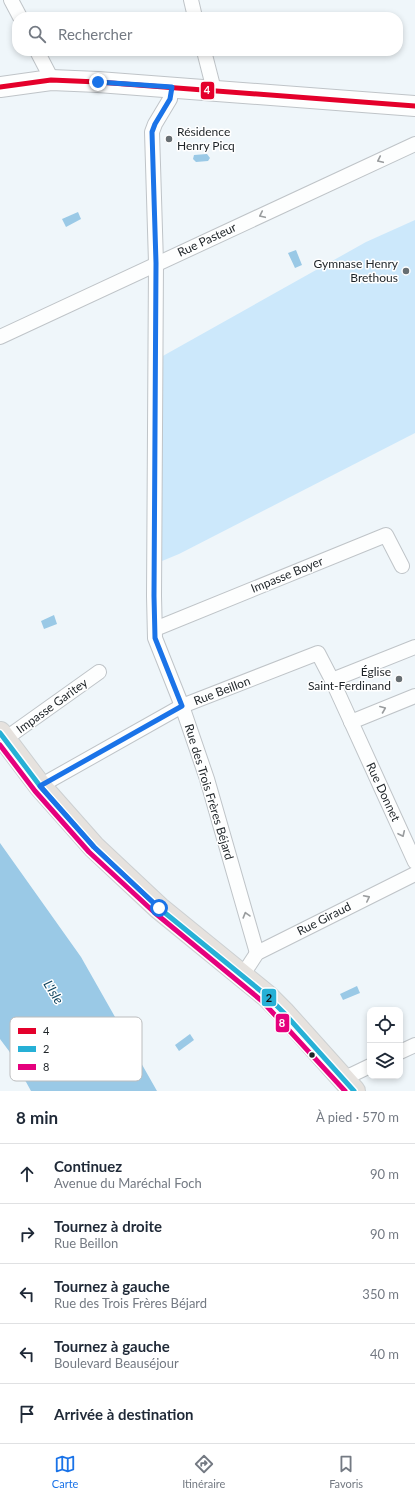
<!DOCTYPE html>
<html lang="fr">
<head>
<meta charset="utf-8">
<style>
	:root { --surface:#fff; --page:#f6f6f7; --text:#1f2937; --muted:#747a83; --line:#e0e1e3; --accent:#1a73e8 }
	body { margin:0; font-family:Lato,sans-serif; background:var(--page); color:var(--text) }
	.controls { position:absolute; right:12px; bottom:12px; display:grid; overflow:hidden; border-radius:8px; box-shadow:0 2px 6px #0003 }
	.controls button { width:36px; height:36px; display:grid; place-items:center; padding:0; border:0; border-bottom:1px solid var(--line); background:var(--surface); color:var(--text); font:20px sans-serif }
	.stop { position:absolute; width:12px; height:12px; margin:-9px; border:3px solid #1a73e8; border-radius:50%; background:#fff }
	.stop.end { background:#1a73e8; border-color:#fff; box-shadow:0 1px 4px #0008 }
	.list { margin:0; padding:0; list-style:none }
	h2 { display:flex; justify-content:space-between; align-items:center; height:52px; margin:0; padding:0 16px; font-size:17px }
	h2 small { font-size:13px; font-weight:400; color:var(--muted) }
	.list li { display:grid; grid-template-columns:26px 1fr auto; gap:12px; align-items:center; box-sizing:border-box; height:60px; padding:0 16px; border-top:1px solid var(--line) }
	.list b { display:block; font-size:15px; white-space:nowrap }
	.list p { margin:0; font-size:13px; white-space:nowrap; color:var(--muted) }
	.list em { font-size:13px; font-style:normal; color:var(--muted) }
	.icon { flex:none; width:22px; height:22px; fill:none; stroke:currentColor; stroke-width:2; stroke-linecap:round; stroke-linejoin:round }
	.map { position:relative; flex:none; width:415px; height:1091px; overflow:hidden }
	.search { position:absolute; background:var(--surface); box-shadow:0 2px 6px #0003; left:12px; right:12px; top:12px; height:44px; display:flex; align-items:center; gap:10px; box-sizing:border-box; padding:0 14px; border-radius:16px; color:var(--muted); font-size:15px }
	.sheet { height:352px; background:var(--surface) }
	nav { display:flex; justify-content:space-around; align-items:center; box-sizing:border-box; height:56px; border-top:1px solid var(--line); background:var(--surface); font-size:11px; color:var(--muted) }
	nav a { display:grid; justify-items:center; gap:2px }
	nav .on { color:var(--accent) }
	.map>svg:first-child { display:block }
	.green { fill:#cce8fb }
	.water { fill:#9ac9e6 }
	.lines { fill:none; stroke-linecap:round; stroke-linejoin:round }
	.street-casing { stroke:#bfc4c8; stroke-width:16 }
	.secondary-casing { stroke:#bfc4c8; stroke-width:22 }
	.primary-casing { stroke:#ccd0d2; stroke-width:24 }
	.street { stroke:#fdfefe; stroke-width:14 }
	.secondary { stroke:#fdfefe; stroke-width:20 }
	.primary { stroke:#e6e2de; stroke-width:22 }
	.bus-1-casing { stroke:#fff; stroke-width:8 }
	.bus-2-casing { stroke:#fff; stroke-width:8 }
	.bus-3-casing { stroke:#fff; stroke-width:8 }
	.bus-1 { stroke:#e4002b; stroke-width:5 }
	.bus-2 { stroke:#26b0d6; stroke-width:5 }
	.bus-3 { stroke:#e5007d; stroke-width:5 }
	.oneway { stroke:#999c9e }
	.route { stroke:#1a73e8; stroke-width:5 }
	.poi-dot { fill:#676e72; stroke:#fff; stroke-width:1.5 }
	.bus-dot { fill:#1e2428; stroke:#fff; stroke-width:1.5 }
	.labels { text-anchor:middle; stroke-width:3; stroke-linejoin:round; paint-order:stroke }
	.poi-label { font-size:12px; fill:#1e2428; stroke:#fff; text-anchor:end }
	.street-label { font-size:12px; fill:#1e2428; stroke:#fff }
	.water-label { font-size:13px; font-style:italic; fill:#093f5b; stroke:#fff }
	.key { fill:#fff; stroke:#bcbdbe; stroke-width:1 }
	.key-label { font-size:11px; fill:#1e2428 }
	.line-badge { stroke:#fff; stroke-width:1.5 }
	.badge-label { font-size:11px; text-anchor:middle; font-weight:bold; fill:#fff }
	.pale-badge-label { font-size:11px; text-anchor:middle; font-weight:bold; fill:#111 }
</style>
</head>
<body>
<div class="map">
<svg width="415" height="1091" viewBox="0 0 415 1091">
	<rect width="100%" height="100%" fill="#eff6fa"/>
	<polygon class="green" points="415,220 415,433 179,554 162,561 161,357 366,242"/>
	<g class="water">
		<polygon points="207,154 210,158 208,161 196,162 193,159 194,155"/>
		<polygon points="78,212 81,219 66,227 62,219"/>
		<polygon points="296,250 302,265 295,268 288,253"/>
		<polygon points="54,615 57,624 44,629 41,621"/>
		<polygon points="0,843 81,957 157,1091 31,1091 9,1051 0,1039"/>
		<polygon points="357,986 360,993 343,1000 340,994"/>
		<polygon points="190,1034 194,1040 179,1051 175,1045"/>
	</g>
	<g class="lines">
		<g class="street-casing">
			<g id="street">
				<polyline points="11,0 20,17"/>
				<polyline points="191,0 195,17"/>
				<polyline points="37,51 49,74 51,80"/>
				<polyline points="204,51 214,90"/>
				<polyline points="171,87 170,99 155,124 152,132 156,263 154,596 155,638 182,706 207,779 257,953"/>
				<polyline points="0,337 415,144"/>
				<polyline points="155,629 386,535 402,566"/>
				<polyline points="332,680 415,647"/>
				<polyline points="351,722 415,696"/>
				<polyline points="5,739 99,672"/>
				<polyline points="40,786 182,706 318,653 332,680 415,862"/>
				<polyline points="242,976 257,953 415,874"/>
				<polyline points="400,1052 415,1045"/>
				<polyline points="343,1079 370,1066"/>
			</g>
		</g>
		<g class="secondary-casing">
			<polyline id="secondary" points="0,87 51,80 98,82 415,106"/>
		</g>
		<g class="primary-casing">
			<polyline id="primary" points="0,733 40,786 94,847 159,908 267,996 284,1013 354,1091"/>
		</g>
		<use href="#street" class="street"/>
		<use href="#secondary" class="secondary"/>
		<use href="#primary" class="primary"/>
		<g class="bus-1-casing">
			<polyline id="bus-1" points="0,87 51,80 98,82 415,106"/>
		</g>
		<g class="bus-2-casing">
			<polyline id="bus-2" points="0,733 40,786 94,847 159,908 267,996 284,1013 354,1091"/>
		</g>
		<g class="bus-3-casing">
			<polyline id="bus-3" points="0,745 35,791 89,852 155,913 262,1001 345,1091"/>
		</g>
		<use href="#bus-1" class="bus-1"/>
		<use href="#bus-2" class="bus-2"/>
		<use href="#bus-3" class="bus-3"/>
	</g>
	<defs><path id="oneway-chevron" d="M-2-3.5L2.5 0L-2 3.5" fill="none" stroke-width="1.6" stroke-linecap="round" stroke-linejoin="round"/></defs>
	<g class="oneway">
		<use href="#oneway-chevron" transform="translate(380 160) rotate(155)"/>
		<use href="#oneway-chevron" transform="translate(262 215) rotate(155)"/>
		<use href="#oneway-chevron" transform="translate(383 709) rotate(-22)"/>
		<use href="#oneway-chevron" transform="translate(402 834) rotate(65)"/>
		<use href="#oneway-chevron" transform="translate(367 898) rotate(-27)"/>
		<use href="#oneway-chevron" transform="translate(246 915) rotate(-106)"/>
	</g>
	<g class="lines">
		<polyline class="route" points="98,82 172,87 170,99 155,124 152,132 156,263 154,596 155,638 182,706 40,786 94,847 159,908"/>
	</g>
	<g class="poi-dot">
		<circle cx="169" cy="139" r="4"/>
		<circle cx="406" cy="271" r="4"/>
		<circle cx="399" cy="679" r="4"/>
	</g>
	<circle class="bus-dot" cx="312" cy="1055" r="3.5"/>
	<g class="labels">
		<g class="poi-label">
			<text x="177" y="136" text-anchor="start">Résidence<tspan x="177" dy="14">Henry Picq</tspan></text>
			<text x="398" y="268">Gymnase Henry<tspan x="398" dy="14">Brethous</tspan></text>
			<text x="391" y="676">Église<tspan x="391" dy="14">Saint-Ferdinand</tspan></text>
		</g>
		<g class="street-label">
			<text transform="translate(207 240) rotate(-25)" y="4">Rue Pasteur</text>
			<text transform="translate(287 575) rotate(-22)" y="4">Impasse Boyer</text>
			<text transform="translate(222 691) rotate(-21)" y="4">Rue Beillon</text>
			<text transform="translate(52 706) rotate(-36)" y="4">Impasse Garitey</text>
			<text transform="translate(209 792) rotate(73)" y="4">Rue des Trois Frères Béjard</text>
			<text transform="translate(383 792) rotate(65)" y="4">Rue Donnet</text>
			<text transform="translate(324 919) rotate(-27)" y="4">Rue Giraud</text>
		</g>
		<g class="water-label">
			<text transform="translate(54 992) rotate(58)" y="5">L'Isle</text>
		</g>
	</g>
	<rect x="10" y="1017" width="132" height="64" rx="6" class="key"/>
	<rect x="18" y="1028" width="18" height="6" fill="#e4002b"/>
	<rect x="18" y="1046" width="18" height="6" fill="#26b0d6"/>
	<rect x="18" y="1064" width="18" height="6" fill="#e5007d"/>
	<g class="key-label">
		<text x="43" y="1035">4</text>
		<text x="43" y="1053">2</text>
		<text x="43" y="1071">8</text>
	</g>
	<g class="line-badge">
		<rect x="200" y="81" width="15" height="19" rx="4" fill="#e4002b"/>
		<rect x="261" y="988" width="16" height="19" rx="4" fill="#26b0d6"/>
		<rect x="275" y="1013" width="15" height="20" rx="4" fill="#e5007d"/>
	</g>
	<g class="badge-label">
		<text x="207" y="94">4</text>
		<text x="282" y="1027">8</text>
	</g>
	<g class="pale-badge-label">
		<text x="269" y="1002">2</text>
	</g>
</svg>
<div class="controls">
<button><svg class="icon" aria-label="locate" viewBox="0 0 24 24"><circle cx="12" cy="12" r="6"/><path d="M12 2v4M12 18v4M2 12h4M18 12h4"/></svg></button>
<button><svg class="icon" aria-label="layers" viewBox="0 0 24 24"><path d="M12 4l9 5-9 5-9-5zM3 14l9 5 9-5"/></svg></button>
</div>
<div class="stop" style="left:159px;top:908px"></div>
<div class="stop end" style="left:98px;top:82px"></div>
<div class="search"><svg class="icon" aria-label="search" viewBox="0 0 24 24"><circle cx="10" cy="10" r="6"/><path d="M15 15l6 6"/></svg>Rechercher</div>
</div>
<section class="sheet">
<h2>8 min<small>À pied · 570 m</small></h2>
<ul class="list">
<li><svg class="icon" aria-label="ahead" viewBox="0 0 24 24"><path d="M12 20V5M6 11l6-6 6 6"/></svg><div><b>Continuez</b><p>Avenue du Maréchal Foch</p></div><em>90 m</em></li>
<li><svg class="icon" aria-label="right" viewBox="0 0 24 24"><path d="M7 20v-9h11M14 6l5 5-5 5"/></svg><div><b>Tournez à droite</b><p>Rue Beillon</p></div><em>90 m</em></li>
<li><svg class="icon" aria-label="left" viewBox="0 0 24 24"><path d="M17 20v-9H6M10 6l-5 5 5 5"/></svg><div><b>Tournez à gauche</b><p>Rue des Trois Frères Béjard</p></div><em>350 m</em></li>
<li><svg class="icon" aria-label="left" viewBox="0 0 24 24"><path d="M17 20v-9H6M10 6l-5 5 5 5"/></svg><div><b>Tournez à gauche</b><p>Boulevard Beauséjour</p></div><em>40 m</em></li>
<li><svg class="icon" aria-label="arrive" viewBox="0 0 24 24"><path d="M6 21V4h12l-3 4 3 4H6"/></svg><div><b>Arrivée à destination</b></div></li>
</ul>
</section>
<nav>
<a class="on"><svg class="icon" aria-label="map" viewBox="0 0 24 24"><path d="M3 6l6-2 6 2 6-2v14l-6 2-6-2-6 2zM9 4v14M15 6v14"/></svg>Carte</a>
<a><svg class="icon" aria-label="directions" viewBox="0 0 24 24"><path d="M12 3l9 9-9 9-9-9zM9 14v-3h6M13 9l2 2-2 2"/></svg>Itinéraire</a>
<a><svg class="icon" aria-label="saved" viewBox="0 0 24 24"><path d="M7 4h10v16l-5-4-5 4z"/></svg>Favoris</a>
</nav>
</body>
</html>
